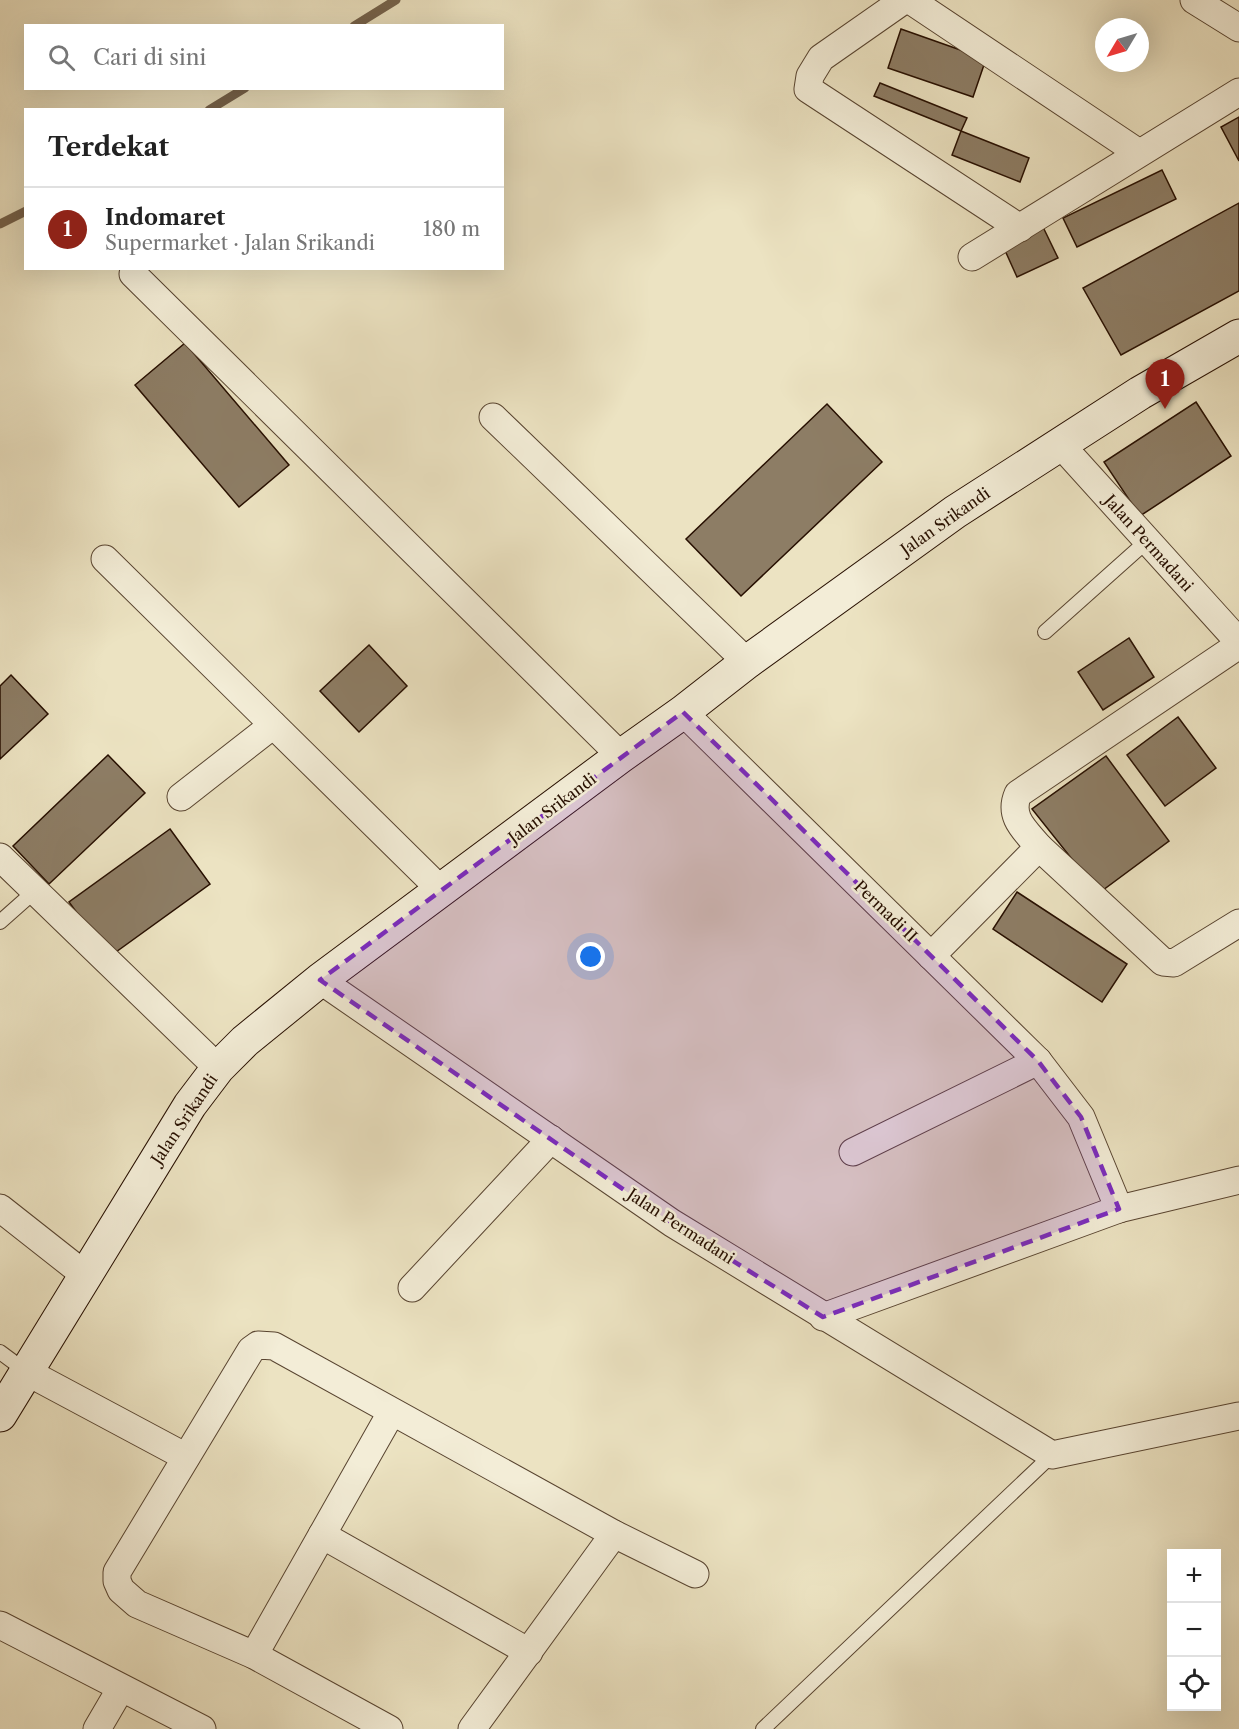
<!DOCTYPE html>
<html lang="id">
<head>
<meta charset="utf-8">
<style>
	:root { --surface:#fff; --page:#f6f6f6; --text:#222; --muted:#767676; --line:#e0e0e0; --accent:#8f2418 }
	body { margin:0; font-family:"Libre Caslon Text",serif; background:var(--page); color:var(--text) }
	.controls { position:absolute; right:18px; bottom:18px; display:grid; overflow:hidden; border-radius:0px; box-shadow:0 6px 24px #0002 }
	.controls button { width:54px; height:54px; display:grid; place-items:center; padding:0; border:0; border-bottom:2px solid var(--line); background:var(--surface); color:var(--text); font:30px sans-serif }
	.compass { position:absolute; left:1095px; top:18px; width:54px; height:54px; border-radius:50%; background:var(--surface); box-shadow:0 6px 24px #0002; rotate:232deg }
	.you { position:absolute; left:591px; top:957px; width:21px; height:21px; margin:-15px; border:4px solid #fff; border-radius:50%; background:#1a73e8; box-shadow:0 0 0 9px #1a73e833 }
	.badge { display:grid; place-items:center; width:39px; height:39px; border-radius:50%; background:var(--accent); color:#fff; font-size:20px; font-weight:700 }
	.pin { position:absolute; translate:-50% -50px; filter:drop-shadow(0 2px 3px #0008) }
	.pin::after { content:''; position:absolute; top:32px; width:21px; height:18px; background:inherit; clip-path:polygon(0 0,100% 0,50% 100%) }
	.list { margin:0; padding:0; list-style:none }
	h2 { display:flex; justify-content:space-between; align-items:center; height:78px; margin:0; padding:0 24px; font-size:26px }
	h2 small { font-size:20px; font-weight:400; color:var(--muted) }
	.list li { display:grid; grid-template-columns:39px 1fr auto; gap:18px; align-items:center; box-sizing:border-box; height:84px; padding:0 24px; border-top:2px solid var(--line) }
	.list b { display:block; font-size:22px; white-space:nowrap }
	.list p { margin:0; font-size:20px; white-space:nowrap; color:var(--muted) }
	.list em { font-size:20px; font-style:normal; color:var(--muted) }
	.icon { flex:none; width:33px; height:33px; fill:none; stroke:currentColor; stroke-width:2; stroke-linecap:round; stroke-linejoin:round }
	.map { position:relative; flex:none; width:1239px; height:1729px; overflow:hidden }
	.search { position:absolute; background:var(--surface); box-shadow:0 6px 24px #0002; left:24px; top:24px; width:480px; height:66px; display:flex; align-items:center; gap:15px; box-sizing:border-box; padding:0 21px; border-radius:0px; color:var(--muted); font-size:22px }
	.panel { position:absolute; background:var(--surface); box-shadow:0 6px 24px #0002; left:24px; top:108px; width:480px; height:162px; border-radius:0px }
	.map>svg:first-child { display:block }
	.lines { fill:none; stroke-linecap:round; stroke-linejoin:round }
	.stream { stroke:#75634d; stroke-width:9 }
	.building { fill:#8d7d65; stroke:#270f00; stroke-width:1.5 }
	.lane-casing { stroke:#584430; stroke-width:16 }
	.street-casing { stroke:#584430; stroke-width:29 }
	.secondary-casing { stroke:#270f00; stroke-width:35 }
	.lane { stroke:#f3edd7; stroke-width:14 }
	.street { stroke:#f3edd7; stroke-width:27 }
	.secondary { stroke:#f3edd7; stroke-width:33 }
	.marked { fill:#7b2cbf; fill-opacity:0.2; stroke:#7b2cbf; stroke-width:4.5; stroke-dasharray:12 8; stroke-linejoin:round }
	.labels { text-anchor:middle; stroke-width:5; stroke-linejoin:round; paint-order:stroke }
	.street-label { font-size:16px; fill:#270f00; stroke:#f3edd7 }
</style>
</head>
<body>
<div class="map">
<svg width="1239" height="1729" viewBox="0 0 1239 1729">
	<rect width="100%" height="100%" fill="#ece3c2"/>
	<filter id="stains"><feTurbulence type="fractalNoise" baseFrequency=".00333" numOctaves="4"/><feColorMatrix values="0 0 0 0 .2 0 0 0 0 .09 0 0 0 0 .02 0 0 0 .5 -.17"/></filter>
	<radialGradient id="worn" r=".72"><stop offset=".6" stop-color="#630" stop-opacity="0"/><stop offset="1" stop-color="#630" stop-opacity=".3"/></radialGradient>
	<g class="lines">
		<g class="stream">
			<polyline points="354,26 396,0"/>
			<polyline points="209,110 245,88"/>
			<polyline points="0,224 26,211"/>
		</g>
	</g>
	<g class="building">
		<polygon points="901,29 986,59 973,97 888,68"/>
		<polygon points="880,83 967,118 961,131 874,96"/>
		<polygon points="1239,117 1239,161 1221,127"/>
		<polygon points="961,131 1029,158 1020,182 952,155"/>
		<polygon points="1162,170 1176,199 1077,247 1063,218"/>
		<polygon points="1239,203 1239,291 1121,355 1083,288"/>
		<polygon points="1043,227 1058,258 1017,277 1003,246"/>
		<polygon points="185,343 289,465 239,507 135,385"/>
		<polygon points="1196,402 1231,456 1140,516 1104,462"/>
		<polygon points="827,404 882,462 741,596 686,539"/>
		<polygon points="1129,638 1154,677 1103,710 1078,672"/>
		<polygon points="369,645 407,686 359,732 320,691"/>
		<polygon points="11,675 48,714 0,759 0,686"/>
		<polygon points="1178,717 1216,768 1165,806 1127,755"/>
		<polygon points="108,755 145,793 49,884 13,846"/>
		<polygon points="1106,756 1169,841 1099,893 1032,809"/>
		<polygon points="170,829 210,884 109,957 69,902"/>
		<polygon points="1017,892 1127,964 1102,1002 993,929"/>
	</g>
	<g class="lines">
		<g class="lane-casing">
			<g id="lane">
				<polyline points="1045,632 1147,541"/>
				<polyline points="0,922 35,891"/>
				<polyline points="0,1352 27,1372"/>
				<polyline points="763,1729 1052,1455"/>
			</g>
		</g>
		<g class="street-casing">
			<g id="street">
				<polyline points="904,0 821,58 810,76 808,89 1020,228"/>
				<polyline points="910,0 1139,153"/>
				<polyline points="1194,0 1239,28"/>
				<polyline points="972,257 1239,92"/>
				<polyline points="133,274 621,756"/>
				<polyline points="493,417 747,662"/>
				<polyline points="1060,444 1239,642"/>
				<polyline points="105,559 442,891"/>
				<polyline points="683,712 1038,1061 1081,1117 1119,1209"/>
				<polyline points="181,797 273,725"/>
				<polyline points="1039,847 1163,962 1174,963 1239,923"/>
				<polyline points="0,857 218,1068"/>
				<path d="M931,956L1039,847C1025,830 1008,817 1018,794L1239,645"/>
				<polyline points="320,980 672,1223 1052,1455 1239,1416"/>
				<polyline points="853,1152 1038,1061"/>
				<polyline points="0,1208 85,1275"/>
				<polyline points="412,1288 551,1139"/>
				<polyline points="823,1317 1119,1209 1239,1180"/>
				<polyline points="27,1372 186,1457"/>
				<polyline points="322,1535 529,1652"/>
				<polyline points="0,1625 202,1729"/>
				<polyline points="254,1655 391,1413"/>
				<polyline points="97,1729 121,1688"/>
				<polyline points="389,1729 254,1655 137,1604 121,1590 117,1581 117,1572 251,1350 258,1345 274,1346 614,1534 695,1574"/>
				<polyline points="472,1729 614,1534"/>
			</g>
		</g>
		<g class="secondary-casing">
			<polyline id="secondary" points="0,1415 190,1105 218,1068 245,1041 320,980 621,756 683,712 747,662 955,512 1140,393 1239,336"/>
		</g>
		<use href="#lane" class="lane"/>
		<use href="#street" class="street"/>
		<use href="#secondary" class="secondary"/>
	</g>
	<path class="marked" d="M683,712L1038,1061L1081,1117L1119,1209L823,1317L672,1223L320,980Z"/>
	<g class="labels">
		<g class="street-label">
			<text transform="translate(945 521) rotate(-35)" y="6">Jalan Srikandi</text>
			<text transform="translate(1149 543) rotate(48)" y="6">Jalan Permadani</text>
			<text transform="translate(552 808) rotate(-37)" y="6">Jalan Srikandi</text>
			<text transform="translate(886 911) rotate(44)" y="6">Permadi II</text>
			<text transform="translate(184 1119) rotate(-56)" y="6">Jalan Srikandi</text>
			<text transform="translate(681 1226) rotate(33)" y="6">Jalan Permadani</text>
		</g>
	</g>
	<rect width="100%" height="100%" filter="url(#stains)"/>
	<rect width="100%" height="100%" fill="url(#worn)"/>
</svg>
<div class="controls">
<button>+</button>
<button>−</button>
<button><svg class="icon" aria-label="locate" viewBox="0 0 24 24"><circle cx="12" cy="12" r="6"/><path d="M12 2v4M12 18v4M2 12h4M18 12h4"/></svg></button>
</div>
<svg class="compass" viewBox="-18 -18 36 36"><path d="M0-13l5 13h-10z" fill="#e53935"/><path d="M0 13l5-13h-10z" fill="#767676"/></svg>
<div class="you"></div>
<div class="pin badge" style="left:1165px;top:409px">1</div>
<div class="search"><svg class="icon" aria-label="search" viewBox="0 0 24 24"><circle cx="10" cy="10" r="6"/><path d="M15 15l6 6"/></svg>Cari di sini</div>
<section class="panel">
<h2>Terdekat<small></small></h2>
<ul class="list">
<li><span class="badge">1</span><div><b>Indomaret</b><p>Supermarket · Jalan Srikandi</p></div><em>180 m</em></li>
</ul>
</section>
</div>
</body>
</html>
